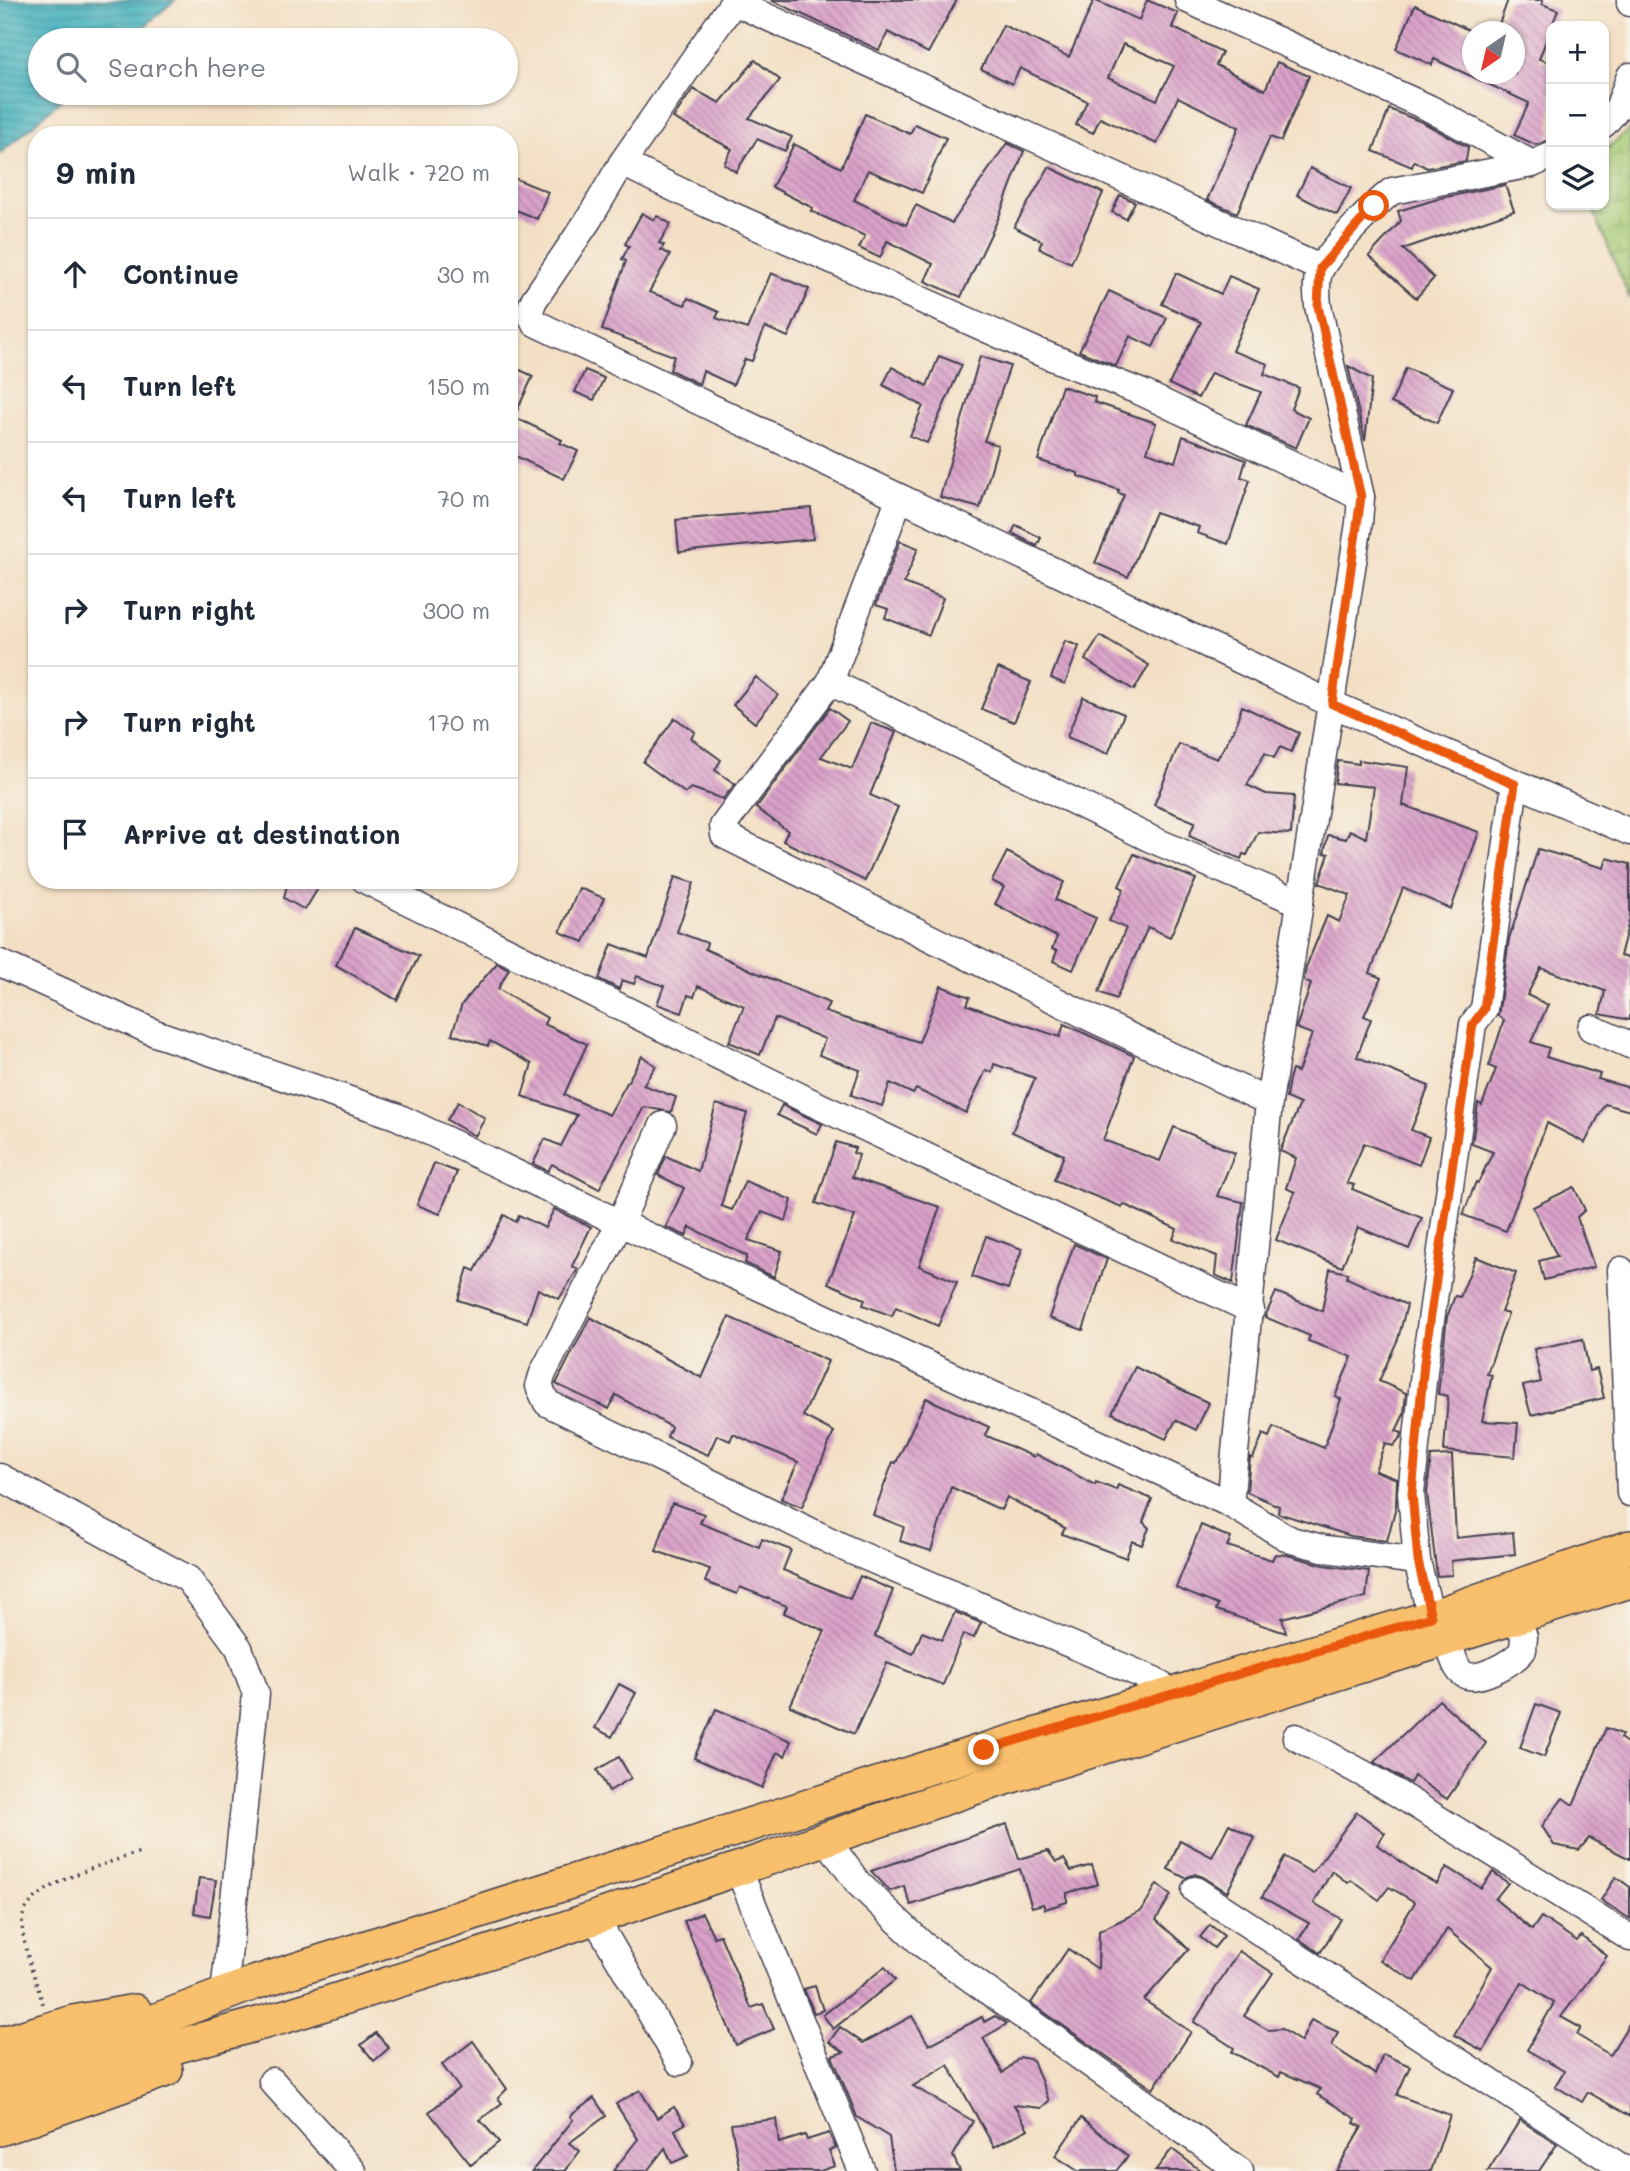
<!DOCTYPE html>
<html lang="en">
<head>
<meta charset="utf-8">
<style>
	:root { --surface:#fff; --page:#f6f6f7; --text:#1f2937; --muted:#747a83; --line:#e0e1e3 }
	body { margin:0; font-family:Mali,sans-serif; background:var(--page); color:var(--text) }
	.controls { position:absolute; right:21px; top:21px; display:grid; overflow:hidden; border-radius:14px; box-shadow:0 2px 5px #0004 }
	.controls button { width:63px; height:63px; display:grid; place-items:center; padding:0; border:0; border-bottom:2px solid var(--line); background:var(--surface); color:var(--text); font:35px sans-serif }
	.compass { position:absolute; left:1462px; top:21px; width:63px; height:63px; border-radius:50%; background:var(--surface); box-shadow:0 2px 5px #0004; rotate:214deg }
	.stop { position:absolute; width:21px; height:21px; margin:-16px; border:5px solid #ea580c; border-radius:50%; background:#fff }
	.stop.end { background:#ea580c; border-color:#fff; box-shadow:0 2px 7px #0008 }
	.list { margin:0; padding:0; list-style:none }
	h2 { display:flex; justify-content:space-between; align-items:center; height:91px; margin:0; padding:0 28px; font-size:30px }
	h2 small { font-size:23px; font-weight:400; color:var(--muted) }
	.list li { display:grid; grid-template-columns:46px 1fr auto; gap:21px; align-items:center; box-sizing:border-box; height:112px; padding:0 28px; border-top:2px solid var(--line) }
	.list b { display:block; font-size:26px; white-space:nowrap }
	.list em { font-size:23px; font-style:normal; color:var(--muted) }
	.icon { flex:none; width:38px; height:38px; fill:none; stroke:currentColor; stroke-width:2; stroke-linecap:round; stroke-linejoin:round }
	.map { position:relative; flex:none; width:1630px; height:2171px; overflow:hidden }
	.search { position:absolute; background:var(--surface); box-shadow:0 2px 5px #0004; left:28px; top:28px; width:490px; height:77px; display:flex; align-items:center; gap:18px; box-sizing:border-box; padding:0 24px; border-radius:38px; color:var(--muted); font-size:26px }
	.panel { position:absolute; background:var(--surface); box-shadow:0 2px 5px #0004; left:28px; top:126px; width:490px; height:763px; border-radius:28px }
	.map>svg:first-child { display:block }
	.wetland { fill:url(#wetland-marsh); stroke:#637556; stroke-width:2 }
	.water { fill:url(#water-rules); stroke:#326a7c; stroke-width:2 }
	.building { fill:url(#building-back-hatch); fill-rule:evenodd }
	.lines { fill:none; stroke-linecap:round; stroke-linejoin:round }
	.minor-casing { stroke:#413e50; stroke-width:29 }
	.major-casing { stroke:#413e50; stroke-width:36 }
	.path { stroke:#413e50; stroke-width:3.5; stroke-dasharray:2 5; stroke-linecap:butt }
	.minor { stroke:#fff; stroke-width:26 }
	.major { stroke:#f8bf6c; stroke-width:33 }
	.route { stroke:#ea580c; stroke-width:9 }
</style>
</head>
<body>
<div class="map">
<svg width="1630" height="2171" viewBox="0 0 1630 2171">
	<defs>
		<pattern id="wetland-marsh" width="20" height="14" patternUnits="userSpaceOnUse" patternTransform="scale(1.75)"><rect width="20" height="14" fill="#a4c872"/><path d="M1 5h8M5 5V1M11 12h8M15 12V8" fill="none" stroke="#85a25f"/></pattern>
		<pattern id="water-rules" width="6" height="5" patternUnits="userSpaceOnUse" patternTransform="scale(1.75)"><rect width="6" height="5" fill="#42b1be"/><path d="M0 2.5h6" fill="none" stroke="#37909c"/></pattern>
		<pattern id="building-back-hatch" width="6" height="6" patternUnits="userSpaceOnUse" patternTransform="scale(1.75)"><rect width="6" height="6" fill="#daa1c9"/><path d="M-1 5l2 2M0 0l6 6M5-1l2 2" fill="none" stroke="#b083a4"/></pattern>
	</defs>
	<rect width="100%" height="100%" fill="#f7f3e8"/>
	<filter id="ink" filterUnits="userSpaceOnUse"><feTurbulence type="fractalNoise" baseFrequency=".0143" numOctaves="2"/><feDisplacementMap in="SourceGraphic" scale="14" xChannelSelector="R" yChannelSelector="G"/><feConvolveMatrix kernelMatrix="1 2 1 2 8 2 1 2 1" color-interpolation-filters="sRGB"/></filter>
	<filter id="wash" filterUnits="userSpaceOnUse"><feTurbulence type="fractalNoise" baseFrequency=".00686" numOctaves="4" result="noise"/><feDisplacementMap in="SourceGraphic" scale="28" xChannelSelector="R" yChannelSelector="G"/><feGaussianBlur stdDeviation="1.57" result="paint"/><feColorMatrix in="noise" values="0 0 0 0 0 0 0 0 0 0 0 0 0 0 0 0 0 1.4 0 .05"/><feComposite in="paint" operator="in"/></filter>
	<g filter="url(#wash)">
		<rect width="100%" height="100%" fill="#f3dfc4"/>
		<polygon class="wetland" points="1630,129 1630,299 1591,205 1604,205 1604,151"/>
		<polygon class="water" points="0,0 175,0 129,40 40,40 40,93 69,93 0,154"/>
		<g id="blocks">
			<g class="building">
				<polygon points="771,0 957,0 928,53 888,32 879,50"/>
				<path d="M1094,0L1139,20L1147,0L1178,13L1172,27L1222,52L1216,65L1265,90L1277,62L1309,76L1281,141L1270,137L1237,213L1207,200L1239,127L1178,97L1157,144L1100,118L1093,133L1076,125L1087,101L1020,68L1012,84L981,69L1003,25L1069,57ZM1123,44L1174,66L1157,100L1108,78Z"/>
				<polygon points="1508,0 1543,0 1542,4 1558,10 1539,59 1551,63 1551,132 1547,141 1536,145 1514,135 1529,103 1434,59 1432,65 1396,49 1415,5 1473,32 1473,74 1515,74 1515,32 1496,32"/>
				<polygon points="755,60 780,80 749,118 792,137 785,151 757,139 736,172 724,164 732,149 673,118 693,89 720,103"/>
				<polygon points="1389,109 1424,123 1468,147 1466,161 1427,168 1414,161 1412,167 1373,151"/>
				<polygon points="865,114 910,134 915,124 946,138 922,193 868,170 854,200 906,225 916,205 952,223 1007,143 1024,151 998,219 961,297 925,281 933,264 887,241 880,258 859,248 865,236 811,211 813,208 772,187 794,144 841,168"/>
				<polygon points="1049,167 1103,193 1071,263 1039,248 1042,241 1014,227"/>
				<polygon points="1310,168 1351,188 1337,215 1297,195"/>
				<polygon points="509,176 548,192 537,219 509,207"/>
				<polygon points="1505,185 1514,211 1403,249 1434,278 1416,298 1369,256 1401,221 1398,211 1441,198"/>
				<polygon points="1120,195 1135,202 1126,219 1112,212"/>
				<polygon points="642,213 654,220 657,216 671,224 659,243 664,245 661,250 670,255 649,292 685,305 688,298 719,312 716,318 747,329 771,273 809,289 788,337 765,327 752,361 745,359 733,385 703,371 699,384 670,370 674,356 602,330 626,261 622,259 629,246 625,244"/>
				<polygon points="1176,273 1221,294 1229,276 1259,289 1232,351 1268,364 1264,374 1299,388 1291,409 1309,418 1296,448 1246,425 1261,392 1211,373 1198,398 1169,384 1201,322 1162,304"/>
				<polygon points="1109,291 1167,318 1153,347 1130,336 1116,366 1079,351"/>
				<polygon points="939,356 962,365 927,443 910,436 923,406 883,385 892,367 927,386"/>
				<polygon points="980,356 1010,366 984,441 998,445 980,508 940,497"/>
				<polygon points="509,365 533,376 514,417 562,440 560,443 578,451 564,479 509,453"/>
				<polygon points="1348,366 1372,379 1365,441"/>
				<polygon points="1406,368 1453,388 1437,423 1391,403"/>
				<polygon points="585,370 604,378 594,400 575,392"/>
				<polygon points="1062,386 1095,397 1094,402 1156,423 1147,452 1175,462 1183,436 1246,460 1241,477 1250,480 1228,544 1197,533 1199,527 1155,512 1128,577 1095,563 1124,495 1118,493 1119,490 1078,476 1078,473 1038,460"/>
				<polygon points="811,508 813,539 679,552 676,520"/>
				<polygon points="1016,525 1041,538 1037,546 1012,533"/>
				<polygon points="900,541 918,548 904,583 943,598 929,635 885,618 888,609 876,605"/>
				<polygon points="1100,636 1149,665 1134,690 1085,660"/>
				<polygon points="1065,641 1079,646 1065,684 1051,678"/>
				<polygon points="998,668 1031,682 1014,722 981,709"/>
				<polygon points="756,677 778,695 755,723 733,705"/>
				<polygon points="1083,697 1124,714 1108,754 1067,737"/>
				<polygon points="1242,706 1299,733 1291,752 1280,747 1274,758 1265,753 1247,785 1266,794 1294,796 1291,834 1258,832 1247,855 1243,854 1241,859 1189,836 1195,822 1154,805 1179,744 1217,759 1235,728"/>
				<polygon points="830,708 848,721 821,757 852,769 871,723 896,732 870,795 898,807 865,881 783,841 788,831 756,808"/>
				<polygon points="675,718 695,732 691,738 721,760 715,770 735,784 723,799 691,788 685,793 643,762"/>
				<polygon points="1359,760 1408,767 1403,805 1479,832 1451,909 1403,888 1370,973 1381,978 1364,1016 1371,1019 1357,1057 1429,1086 1411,1130 1429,1137 1419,1165 1364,1143 1347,1183 1354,1185 1352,1189 1422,1218 1409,1249 1358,1227 1342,1267 1276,1240 1295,1192 1286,1188 1296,1158 1280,1151 1300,1104 1286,1098 1289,1079 1292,1070 1298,1072 1312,1034 1296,1028 1311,984 1304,981 1306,967 1327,916 1339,922 1350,895 1319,883 1329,854 1324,853 1328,835 1346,839 1350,830 1366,838 1374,787 1335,783 1338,761 1359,764"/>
				<polygon points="1538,849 1604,868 1607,858 1630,864 1630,917 1620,956 1630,958 1630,1020 1600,1014 1605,991 1541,968 1527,995 1548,1005 1531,1042 1549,1048 1546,1057 1600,1074 1598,1079 1630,1088 1630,1111 1605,1104 1585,1143 1547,1123 1506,1231 1463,1215 1476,1182 1478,1183 1493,1152 1472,1144 1478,1103 1482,1105 1496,1069 1489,1066 1504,1020 1498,1016 1509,939"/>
				<polygon points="1007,852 1064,882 1055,900 1096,918 1073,970 1053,961 1057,951 1052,949 1057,937 995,904 1004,887 992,881"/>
				<polygon points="1134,854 1196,879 1170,937 1148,927 1116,999 1099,992 1126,928 1109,921 1124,889 1119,886"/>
				<polygon points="675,877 694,883 677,932 707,943 705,949 755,972 829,1003 825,1012 919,1042 941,986 970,997 967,1005 1060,1037 1064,1024 1134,1056 1103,1140 1160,1161 1174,1127 1235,1153 1217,1196 1243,1202 1233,1283 1215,1275 1217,1256 1173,1239 1177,1229 1123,1204 1122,1207 1054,1180 1064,1155 1012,1132 1035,1078 994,1064 992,1072 986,1070 966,1113 916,1089 913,1094 890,1083 882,1106 851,1095 860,1070 819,1055 825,1039 775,1018 760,1055 729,1042 744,1006 698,986 694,997 688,995 682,1013 657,1004 664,986 637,976 634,984 622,980 619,989 599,979 612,944 648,958"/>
				<polygon points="288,880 323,880 305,910 284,898"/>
				<polygon points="579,888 604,898 584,942 560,932"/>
				<polygon points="355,928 419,956 397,1000 336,965"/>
				<polygon points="497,963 509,969 498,989 547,1018 544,1024 587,1044 564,1095 609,1115 642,1056 656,1066 643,1085 676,1097 671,1112 644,1107 599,1189 552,1164 548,1171 533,1164 545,1139 561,1146 577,1115 522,1096 532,1064 490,1041 488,1046 452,1034 462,1004"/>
				<polygon points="458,1102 485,1118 475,1136 447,1120"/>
				<polygon points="716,1104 747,1113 721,1206 732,1210 745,1181 792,1200 786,1221 762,1212 748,1240 782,1251 774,1277 745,1263 747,1256 690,1227 686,1236 666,1227 684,1188 658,1175 666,1156 698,1171"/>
				<polygon points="782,1105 822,1124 817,1134 777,1115"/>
				<polygon points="836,1142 855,1148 853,1153 859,1155 852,1177 940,1207 919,1266 957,1282 938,1326 896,1307 892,1316 863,1305 865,1299 828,1283 855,1216 816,1203"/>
				<polygon points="434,1163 457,1172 440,1214 417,1205"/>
				<polygon points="1574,1187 1585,1210 1577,1217 1594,1267 1544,1280 1539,1261 1557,1256 1533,1207"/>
				<polygon points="554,1209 591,1227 572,1266 578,1269 559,1299 538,1289 527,1322 458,1300 468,1268 475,1271 504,1215 516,1222 519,1215 545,1228"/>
				<polygon points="986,1236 1022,1249 1008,1289 972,1277"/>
				<polygon points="1074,1244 1107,1259 1083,1330 1049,1318"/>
				<polygon points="1476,1257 1516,1273 1501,1312 1508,1314 1487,1374 1492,1375 1482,1421 1518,1423 1515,1457 1444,1451 1448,1396 1438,1394 1447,1317 1455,1296 1460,1297"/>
				<polygon points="1330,1269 1348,1273 1347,1278 1407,1305 1398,1339 1379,1381 1406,1393 1404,1414 1396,1431 1402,1433 1401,1437 1393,1446 1385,1443 1375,1471 1397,1479 1396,1506 1387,1541 1351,1536 1278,1513 1279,1506 1247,1492 1250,1457 1253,1458 1263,1434 1269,1437 1273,1427 1324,1448 1341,1399 1335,1396 1352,1357 1308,1341 1310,1336 1265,1317 1276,1292 1322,1311"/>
				<polygon points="590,1317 702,1378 729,1317 828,1361 803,1416 834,1432 802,1507 781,1499 798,1462 733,1434 730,1441 717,1435 708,1455 667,1437 671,1427 616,1395 609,1409 556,1384"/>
				<polygon points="1583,1339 1589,1371 1597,1369 1604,1398 1531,1415 1523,1386 1541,1382 1534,1349"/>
				<polygon points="1135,1367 1209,1403 1196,1430 1176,1420 1166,1439 1112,1413"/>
				<polygon points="926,1398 989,1427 985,1435 1034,1457 1036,1454 1095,1485 1096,1482 1116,1490 1118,1485 1152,1499 1143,1522 1149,1528 1142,1545 1132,1541 1126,1558 1062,1534 1065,1528 1007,1497 1001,1510 951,1487 931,1551 900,1541 904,1527 873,1515 893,1462 896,1463"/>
				<polygon points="1452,1455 1456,1538 1513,1532 1515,1554 1451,1561 1452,1575 1437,1576 1427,1493 1431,1456"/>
				<polygon points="672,1503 704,1514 700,1523 759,1547 762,1539 791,1550 783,1570 850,1599 860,1576 893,1590 875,1636 913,1654 922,1632 942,1640 955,1612 981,1623 974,1638 963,1634 943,1685 887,1663 854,1734 790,1706 825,1631 784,1613 787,1606 740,1587 737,1594 705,1582 710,1569 656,1551"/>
				<polygon points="1201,1525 1231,1538 1227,1546 1272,1560 1275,1554 1287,1555 1324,1565 1369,1571 1366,1597 1282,1618 1286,1633 1216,1610 1218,1605 1176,1588"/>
				<polygon points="619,1684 636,1693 612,1737 595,1728"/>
				<polygon points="1439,1700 1486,1743 1447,1799 1414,1776 1410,1783 1374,1762"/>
				<polygon points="1536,1704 1561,1713 1544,1757 1520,1748"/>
				<polygon points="716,1709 791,1741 785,1756 777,1752 762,1788 694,1758"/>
				<polygon points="1606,1728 1622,1734 1620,1738 1630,1745 1630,1859 1589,1838 1579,1850 1554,1845 1542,1826 1563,1798 1573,1805"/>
				<polygon points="619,1757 631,1778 609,1791 597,1770"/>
				<polygon points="1357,1812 1385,1833 1377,1845 1420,1875 1437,1884 1447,1867 1481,1888 1493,1872 1508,1883 1495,1899 1532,1930 1541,1917 1577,1941 1581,1936 1607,1956 1561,2017 1581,2028 1577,2035 1610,2055 1630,2022 1630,2116 1588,2092 1582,2102 1555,2086 1564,2071 1527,2050 1554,2003 1522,1982 1483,2051 1454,2035 1492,1967 1447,1929 1415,1981 1380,1960 1415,1902 1389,1887 1379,1900 1351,1880 1348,1883 1332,1871 1314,1903 1341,1919 1320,1953 1299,1939 1309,1923 1262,1897 1285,1857 1312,1873"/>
				<polygon points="1007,1824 1019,1859 1048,1851 1056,1862 1064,1859 1071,1871 1092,1865 1098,1884 1067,1893 1067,1902 1045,1909 1043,1904 1032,1907 1020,1869 911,1905 904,1886 890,1891 871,1871"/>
				<polygon points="1229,1824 1255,1838 1227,1892 1203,1877 1195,1874 1185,1878 1168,1869 1180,1840 1212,1857"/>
				<polygon points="1616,1877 1630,1887 1630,1919 1601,1900"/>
				<polygon points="199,1878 216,1880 210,1916 194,1913"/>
				<polygon points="1157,1884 1171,1895 1156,1920 1189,1949 1144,2000 1191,2032 1153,2089 1031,2003 1068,1949 1098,1969 1099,1931 1142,1910"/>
				<polygon points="702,1913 714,1937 720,1935 751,2008 763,2004 774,2029 736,2045 684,1921"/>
				<polygon points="1210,1925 1224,1936 1214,1948 1200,1937"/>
				<polygon points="1239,1951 1273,1973 1244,2016 1268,2030 1282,2029 1301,2042 1311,2020 1338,2032 1332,2046 1375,2074 1383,2054 1410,2066 1397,2095 1450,2115 1431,2171 1336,2171 1362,2127 1354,2123 1356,2119 1317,2094 1321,2089 1281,2072 1279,2077 1232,2052 1234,2048 1194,2022"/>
				<polygon points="885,1967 895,1980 833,2029 823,2015"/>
				<polygon points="815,1986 823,2010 814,2013 804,1989"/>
				<polygon points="912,2016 929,2045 982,2017 984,2022 995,2016 1007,2024 983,2038 1003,2073 1020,2057 1033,2060 1049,2101 1041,2108 1014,2105 1028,2129 994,2147 948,2065 913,2086 973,2121 953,2156 960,2171 894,2171 889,2137 857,2117 832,2056 844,2052 829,2042 840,2027 863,2043"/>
				<polygon points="376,2033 389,2048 374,2061 361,2045"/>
				<polygon points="473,2041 507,2089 498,2098 502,2103 480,2120 499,2142 471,2165 429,2112 459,2088 442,2065"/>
				<polygon points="640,2090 657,2118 674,2107 685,2124 675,2130 688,2156 672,2163 665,2148 647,2171 613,2171 638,2139 616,2104"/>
				<polygon points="594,2098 606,2116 569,2143 580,2151 565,2171 532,2171 573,2120 570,2116"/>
				<polygon points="1081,2118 1128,2156 1116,2171 1078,2171 1055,2156"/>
				<polygon points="776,2119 779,2143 805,2135 807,2140 829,2133 836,2148 829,2150 835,2166 820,2171 740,2171 731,2124"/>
				<polygon points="1520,2120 1557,2144 1539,2171 1488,2171"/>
				<polygon points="1172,2149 1201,2171 1155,2171"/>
			</g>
		</g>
	</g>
	<g filter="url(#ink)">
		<use href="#blocks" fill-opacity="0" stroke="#413e50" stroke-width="2"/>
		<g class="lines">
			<g class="minor-casing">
				<g id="minor">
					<polyline points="735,0 622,163 589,219 534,300 529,312 535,323 1332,704 1630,832"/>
					<polyline points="1188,0 1429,108 1532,164"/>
					<polyline points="1630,0 1630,3"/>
					<polyline points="734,2 1320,268"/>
					<polyline points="1604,124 1618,108 1630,76"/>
					<polyline points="622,163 711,206 1036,351 1143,393 1361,497"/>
					<polyline points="899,499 830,682 723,826 724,835 1091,1018 1269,1102"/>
					<polyline points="830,682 1151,839 1300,903"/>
					<polyline points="365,880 811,1102 1251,1310"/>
					<polyline points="0,963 155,1033 396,1116 620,1223 1230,1504 1291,1540 1326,1549 1417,1561"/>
					<polyline points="1591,1028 1630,1045"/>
					<polyline points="663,1125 620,1223 543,1373 539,1386 547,1403 847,1549 1154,1680 1175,1695"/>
					<polyline points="1621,1270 1630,1493"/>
					<polyline points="0,1477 188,1579 239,1648 256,1694 224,1994"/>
					<path d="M1230,1504L1269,1102L1359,523L1361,497L1318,306C1317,294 1315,278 1321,268C1333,247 1373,206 1392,191L1532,164L1551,156"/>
					<polyline points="1431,1617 1417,1561 1411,1493 1425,1363 1473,1024 1484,1009 1515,784"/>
					<path d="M1448,1639C1456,1671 1460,1686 1495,1670C1506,1665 1516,1659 1523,1650L1524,1637L1518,1617"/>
					<polyline points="1296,1737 1382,1784 1630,1938"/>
					<polyline points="826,1839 858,1883 922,1944 1240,2171"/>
					<polyline points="738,1868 862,2171"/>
					<polyline points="1195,1890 1627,2171"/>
					<polyline points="595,1918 679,2062"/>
					<polyline points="272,2081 353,2171"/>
				</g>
			</g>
			<g class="major-casing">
				<g id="major">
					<polyline points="0,2044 73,2022 135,2011"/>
					<polyline points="0,2073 101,2041 254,1983 984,1750 1431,1617 1630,1547"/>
					<polyline points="0,2100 102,2067 283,2017 556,1931 977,1787 1630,1581"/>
					<polyline points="0,2129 166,2070"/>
				</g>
			</g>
			<path class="path" d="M43,2004C35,1978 24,1951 22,1925C19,1885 111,1863 140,1852"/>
			<use href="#minor" class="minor"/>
			<use href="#major" class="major"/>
		</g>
	</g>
	<g class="lines" filter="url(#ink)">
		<polyline class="route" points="984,1750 1431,1617 1418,1561 1412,1493 1424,1363 1473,1024 1484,1009 1515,784 1332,704 1361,497 1318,306 1320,268 1374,206"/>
	</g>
</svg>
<div class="controls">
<button>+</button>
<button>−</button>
<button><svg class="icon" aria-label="layers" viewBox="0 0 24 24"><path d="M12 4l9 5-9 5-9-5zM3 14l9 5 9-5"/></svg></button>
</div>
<svg class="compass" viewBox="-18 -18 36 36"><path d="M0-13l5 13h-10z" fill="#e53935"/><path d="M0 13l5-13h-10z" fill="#747a83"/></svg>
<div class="stop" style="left:1374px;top:206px"></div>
<div class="stop end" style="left:984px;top:1750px"></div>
<div class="search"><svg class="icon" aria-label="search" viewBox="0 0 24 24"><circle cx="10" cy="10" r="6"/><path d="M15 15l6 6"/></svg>Search here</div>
<section class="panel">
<h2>9 min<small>Walk · 720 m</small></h2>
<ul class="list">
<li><svg class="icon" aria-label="ahead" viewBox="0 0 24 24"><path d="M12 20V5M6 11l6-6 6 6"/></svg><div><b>Continue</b></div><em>30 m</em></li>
<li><svg class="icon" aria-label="left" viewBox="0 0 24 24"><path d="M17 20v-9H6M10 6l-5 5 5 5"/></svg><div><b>Turn left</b></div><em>150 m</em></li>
<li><svg class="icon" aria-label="left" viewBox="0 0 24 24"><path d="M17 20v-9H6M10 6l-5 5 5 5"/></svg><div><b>Turn left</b></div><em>70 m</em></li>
<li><svg class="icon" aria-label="right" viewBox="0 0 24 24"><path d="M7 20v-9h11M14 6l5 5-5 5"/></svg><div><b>Turn right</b></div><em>300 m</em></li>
<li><svg class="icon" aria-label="right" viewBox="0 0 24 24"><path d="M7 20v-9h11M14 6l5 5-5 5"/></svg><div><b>Turn right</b></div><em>170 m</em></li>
<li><svg class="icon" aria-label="arrive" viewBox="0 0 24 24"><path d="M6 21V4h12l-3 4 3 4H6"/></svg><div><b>Arrive at destination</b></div></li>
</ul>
</section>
</div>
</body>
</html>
